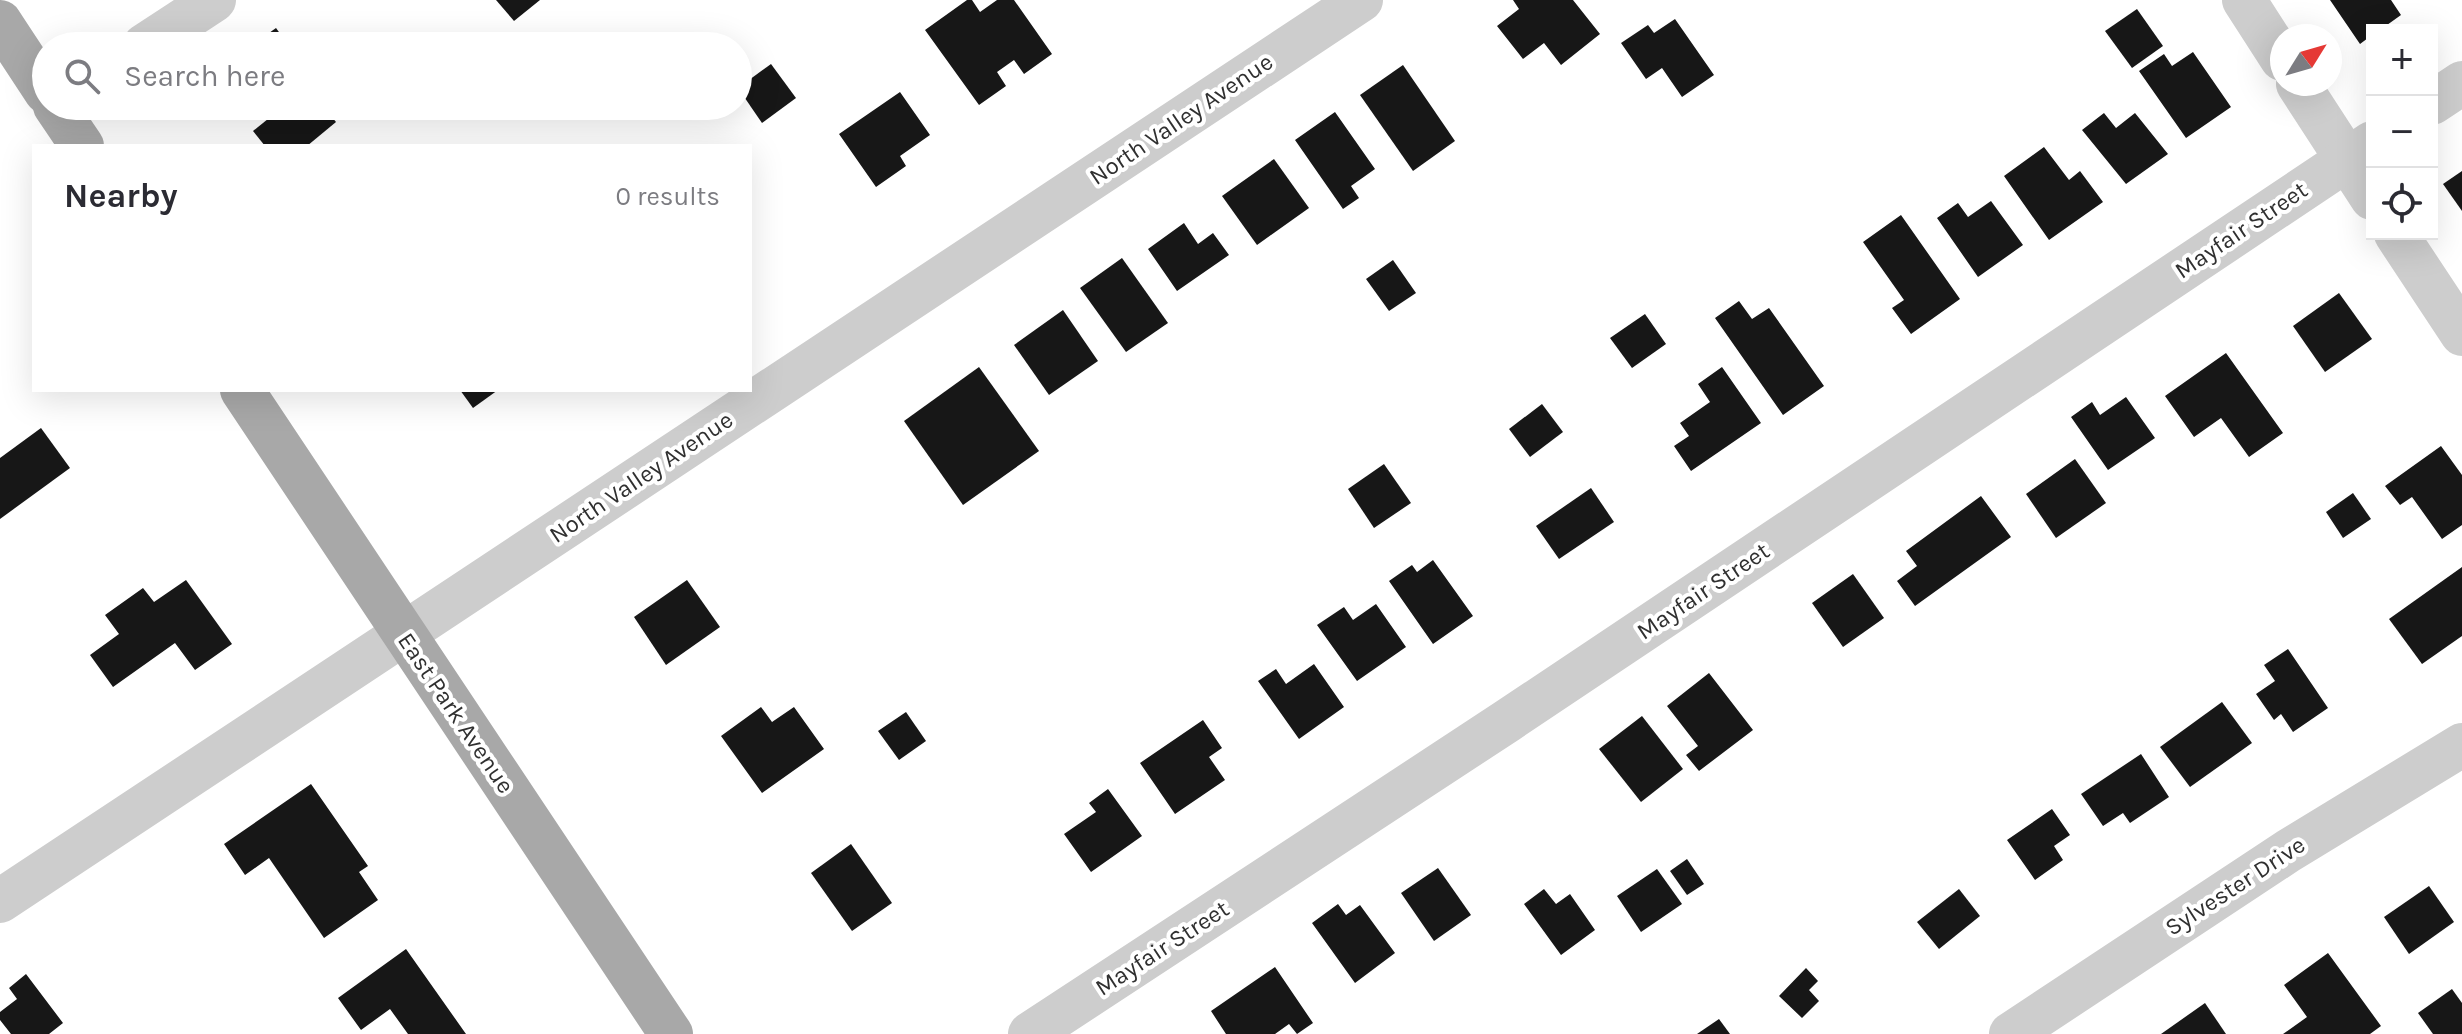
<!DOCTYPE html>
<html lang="en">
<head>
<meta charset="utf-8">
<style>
	:root { --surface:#fff; --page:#f7f7f7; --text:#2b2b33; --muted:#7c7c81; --line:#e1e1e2 }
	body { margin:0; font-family:Karla,sans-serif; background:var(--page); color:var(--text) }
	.controls { position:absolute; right:24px; top:24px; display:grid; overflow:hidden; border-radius:0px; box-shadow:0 8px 32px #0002 }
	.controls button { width:72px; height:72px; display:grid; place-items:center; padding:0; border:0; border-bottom:2px solid var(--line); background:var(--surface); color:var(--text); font:40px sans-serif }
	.compass { position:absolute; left:2270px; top:24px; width:72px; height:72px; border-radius:50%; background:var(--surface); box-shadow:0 8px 32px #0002; rotate:53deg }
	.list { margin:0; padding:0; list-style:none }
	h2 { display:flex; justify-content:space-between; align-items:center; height:104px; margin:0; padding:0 32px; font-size:34px }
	h2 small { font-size:26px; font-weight:400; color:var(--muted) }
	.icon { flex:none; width:44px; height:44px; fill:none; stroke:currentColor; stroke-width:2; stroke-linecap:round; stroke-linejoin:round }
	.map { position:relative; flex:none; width:2462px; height:1034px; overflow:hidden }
	.search { position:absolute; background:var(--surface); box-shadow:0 8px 32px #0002; left:32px; top:32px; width:720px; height:88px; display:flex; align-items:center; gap:20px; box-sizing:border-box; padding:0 28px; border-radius:44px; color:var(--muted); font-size:30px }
	.panel { position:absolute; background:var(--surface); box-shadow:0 8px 32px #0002; left:32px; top:144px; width:720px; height:248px; border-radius:0px }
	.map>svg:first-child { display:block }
	.building { fill:#171717 }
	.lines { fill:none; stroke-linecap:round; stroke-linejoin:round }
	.minor { stroke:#cdcdcd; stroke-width:44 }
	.major { stroke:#a8a8a8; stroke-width:44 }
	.labels { text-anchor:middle; stroke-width:8; stroke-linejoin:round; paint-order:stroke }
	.street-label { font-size:24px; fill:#303030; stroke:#fff }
</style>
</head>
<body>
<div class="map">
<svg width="2462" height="1034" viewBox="0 0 2462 1034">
	<rect width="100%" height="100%" fill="#fff"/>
	<g class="building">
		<polygon points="496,0 540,0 514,21"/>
		<polygon points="967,0 972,0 980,12 997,0 1014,0 1052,54 1024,74 1014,60 997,72 1006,86 979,105 925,30"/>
		<polygon points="1513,0 1573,0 1600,34 1561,65 1544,43 1523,59 1497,26 1519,9"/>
		<polygon points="2330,0 2391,0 2401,15 2380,30 2372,30 2372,35 2360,44"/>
		<polygon points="2137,9 2163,46 2132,68 2105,31"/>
		<polygon points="1675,19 1714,75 1682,97 1662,68 1646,79 1621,43 1648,25 1654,33"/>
		<polygon points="276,28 289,46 251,46"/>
		<polygon points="2193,52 2231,107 2186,138 2139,71 2164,54 2172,66"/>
		<polygon points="771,64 796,98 762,123 738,88"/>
		<polygon points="1403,65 1455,141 1413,171 1360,95"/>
		<polygon points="900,92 930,135 900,156 906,166 876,187 839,134"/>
		<polygon points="284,106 323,106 336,122 307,146 265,146 253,131"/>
		<polygon points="1335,112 1375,169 1351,186 1359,198 1343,209 1295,140"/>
		<polygon points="2104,113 2116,128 2135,113 2168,154 2126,184 2082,130"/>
		<polygon points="2044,147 2069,180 2080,171 2103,202 2049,240 2004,176"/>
		<polygon points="1274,159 1309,208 1257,245 1222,196"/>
		<polygon points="2462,171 2462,211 2443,184"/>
		<polygon points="1991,201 2023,245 1978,277 1937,218 1958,203 1968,217"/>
		<polygon points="1901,215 1960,299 1911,334 1892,308 1904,300 1863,242"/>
		<polygon points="1184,223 1198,244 1213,233 1229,255 1177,291 1148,249"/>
		<polygon points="1122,258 1168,323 1126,352 1080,288"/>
		<polygon points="1393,260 1416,293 1389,311 1366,279"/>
		<polygon points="2339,293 2372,339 2325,372 2293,326"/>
		<polygon points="1739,301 1752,319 1769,308 1824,386 1783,415 1715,318"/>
		<polygon points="1063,310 1098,361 1049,395 1014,345"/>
		<polygon points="1645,314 1666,344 1632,368 1610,338"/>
		<polygon points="2226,353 2283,433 2249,457 2221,418 2194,437 2165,396"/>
		<polygon points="979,367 1039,451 963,505 904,421"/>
		<polygon points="1722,367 1761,423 1691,471 1674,446 1689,436 1680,423 1710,402 1698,384"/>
		<polygon points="460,390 498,390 473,408"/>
		<polygon points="2126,397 2155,438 2108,470 2071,417 2092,402 2100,415"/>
		<polygon points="1542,404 1563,432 1530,457 1509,429"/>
		<polygon points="41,428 70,468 0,519 0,458"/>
		<polygon points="2441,446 2462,475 2462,525 2442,539 2412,497 2400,505 2385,486"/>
		<polygon points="2075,459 2106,503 2056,538 2026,494"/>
		<polygon points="1384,464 1411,503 1374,528 1348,489"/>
		<polygon points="1591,488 1614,522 1559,559 1536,526"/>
		<polygon points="2353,493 2371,519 2343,538 2326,512"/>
		<polygon points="1981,496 2011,537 1915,606 1897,581 1917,566 1906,551"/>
		<polygon points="1433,560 1473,616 1433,644 1389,581 1412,565 1417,572"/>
		<polygon points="2462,567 2462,636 2422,664 2389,619"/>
		<polygon points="1853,574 1884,618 1843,647 1812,603"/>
		<polygon points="186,580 232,644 195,670 175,643 113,687 90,655 119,634 105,615 143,588 154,602"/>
		<polygon points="687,580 720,627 666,665 634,617"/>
		<polygon points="1376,604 1406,647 1357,681 1317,625 1344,607 1353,620"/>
		<polygon points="2288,649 2328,708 2293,732 2281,714 2274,720 2256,694 2275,681 2264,665"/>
		<polygon points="1314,664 1344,707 1299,739 1258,681 1276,669 1286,684"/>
		<polygon points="1709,673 1753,730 1699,771 1686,755 1698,746 1667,706"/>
		<polygon points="2222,702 2252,743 2190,787 2160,747"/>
		<polygon points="761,707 772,722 794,707 824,749 762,793 721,736"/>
		<polygon points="906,712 926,741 899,760 878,731"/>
		<polygon points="1642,716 1683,769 1641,802 1599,749"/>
		<polygon points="1203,720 1222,748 1209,757 1225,780 1175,814 1140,763"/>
		<polygon points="2141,754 2169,797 2130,823 2123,813 2103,826 2081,794"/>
		<polygon points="311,784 368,866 359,872 378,900 324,938 269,858 245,875 224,844"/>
		<polygon points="1108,789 1142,836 1091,872 1064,834 1096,812 1089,803"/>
		<polygon points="2052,809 2070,835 2054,846 2063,860 2035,880 2007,840"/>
		<polygon points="851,844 892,903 852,931 811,873"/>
		<polygon points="1687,859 1704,884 1687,895 1670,871"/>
		<polygon points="1438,868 1471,915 1434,941 1401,893"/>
		<polygon points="1657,869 1682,904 1641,932 1617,896"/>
		<polygon points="2429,886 2454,922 2409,954 2384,917"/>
		<polygon points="1544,889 1556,904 1570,894 1595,930 1561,955 1524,904"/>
		<polygon points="1959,889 1980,916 1939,949 1917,922"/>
		<polygon points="1338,904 1346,915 1360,905 1395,953 1355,983 1312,923"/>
		<polygon points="406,949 466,1034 408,1034 390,1009 361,1030 338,998"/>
		<polygon points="2328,953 2381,1026 2370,1034 2283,1034 2307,1017 2284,985"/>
		<polygon points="1275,967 1313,1023 1297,1034 1289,1024 1275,1034 1226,1034 1211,1011"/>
		<polygon points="1806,968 1818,981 1809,990 1819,1001 1802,1018 1779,996"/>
		<polygon points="26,974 63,1023 49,1034 11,1034 0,1020 0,1012 17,999 9,988"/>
		<polygon points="2452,989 2462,1003 2462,1034 2433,1034 2418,1013"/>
		<polygon points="2205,1003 2226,1034 2161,1034"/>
		<polygon points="1719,1019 1730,1034 1697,1034"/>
	</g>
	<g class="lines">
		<g class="minor">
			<polyline points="2244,0 2282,59"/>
			<polyline points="144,46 214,0"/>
			<polyline points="2298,84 2372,198"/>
			<polyline points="2432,103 2462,83"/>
			<polyline points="2396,234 2462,334"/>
			<polyline points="0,901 1361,0"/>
			<polyline points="1030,1034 1507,721 2372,143"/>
			<polyline points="2011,1034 2288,851 2462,745"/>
		</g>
		<g class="major">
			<polyline points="0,22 46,92"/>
			<polyline points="55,106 82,146"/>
			<polyline points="242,390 671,1034"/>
		</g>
	</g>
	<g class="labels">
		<g class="street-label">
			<text transform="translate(1181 119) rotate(-34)" y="8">North Valley Avenue</text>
			<text transform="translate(2241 230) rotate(-34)" y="8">Mayfair Street</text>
			<text transform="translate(641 477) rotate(-34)" y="8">North Valley Avenue</text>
			<text transform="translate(1703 591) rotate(-34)" y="8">Mayfair Street</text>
			<text transform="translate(456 713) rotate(56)" y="8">East Park Avenue</text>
			<text transform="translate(2235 886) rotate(-33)" y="8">Sylvester Drive</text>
			<text transform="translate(1162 948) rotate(-33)" y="8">Mayfair Street</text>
		</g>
	</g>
</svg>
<div class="controls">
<button>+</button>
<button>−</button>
<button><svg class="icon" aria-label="locate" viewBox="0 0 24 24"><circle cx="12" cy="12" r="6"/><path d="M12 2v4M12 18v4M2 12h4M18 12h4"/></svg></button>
</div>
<svg class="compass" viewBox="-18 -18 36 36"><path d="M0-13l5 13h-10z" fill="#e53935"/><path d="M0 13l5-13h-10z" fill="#7c7c81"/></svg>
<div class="search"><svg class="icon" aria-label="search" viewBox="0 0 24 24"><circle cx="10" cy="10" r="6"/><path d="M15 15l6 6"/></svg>Search here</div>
<section class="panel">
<h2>Nearby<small>0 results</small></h2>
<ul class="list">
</ul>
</section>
</div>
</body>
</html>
